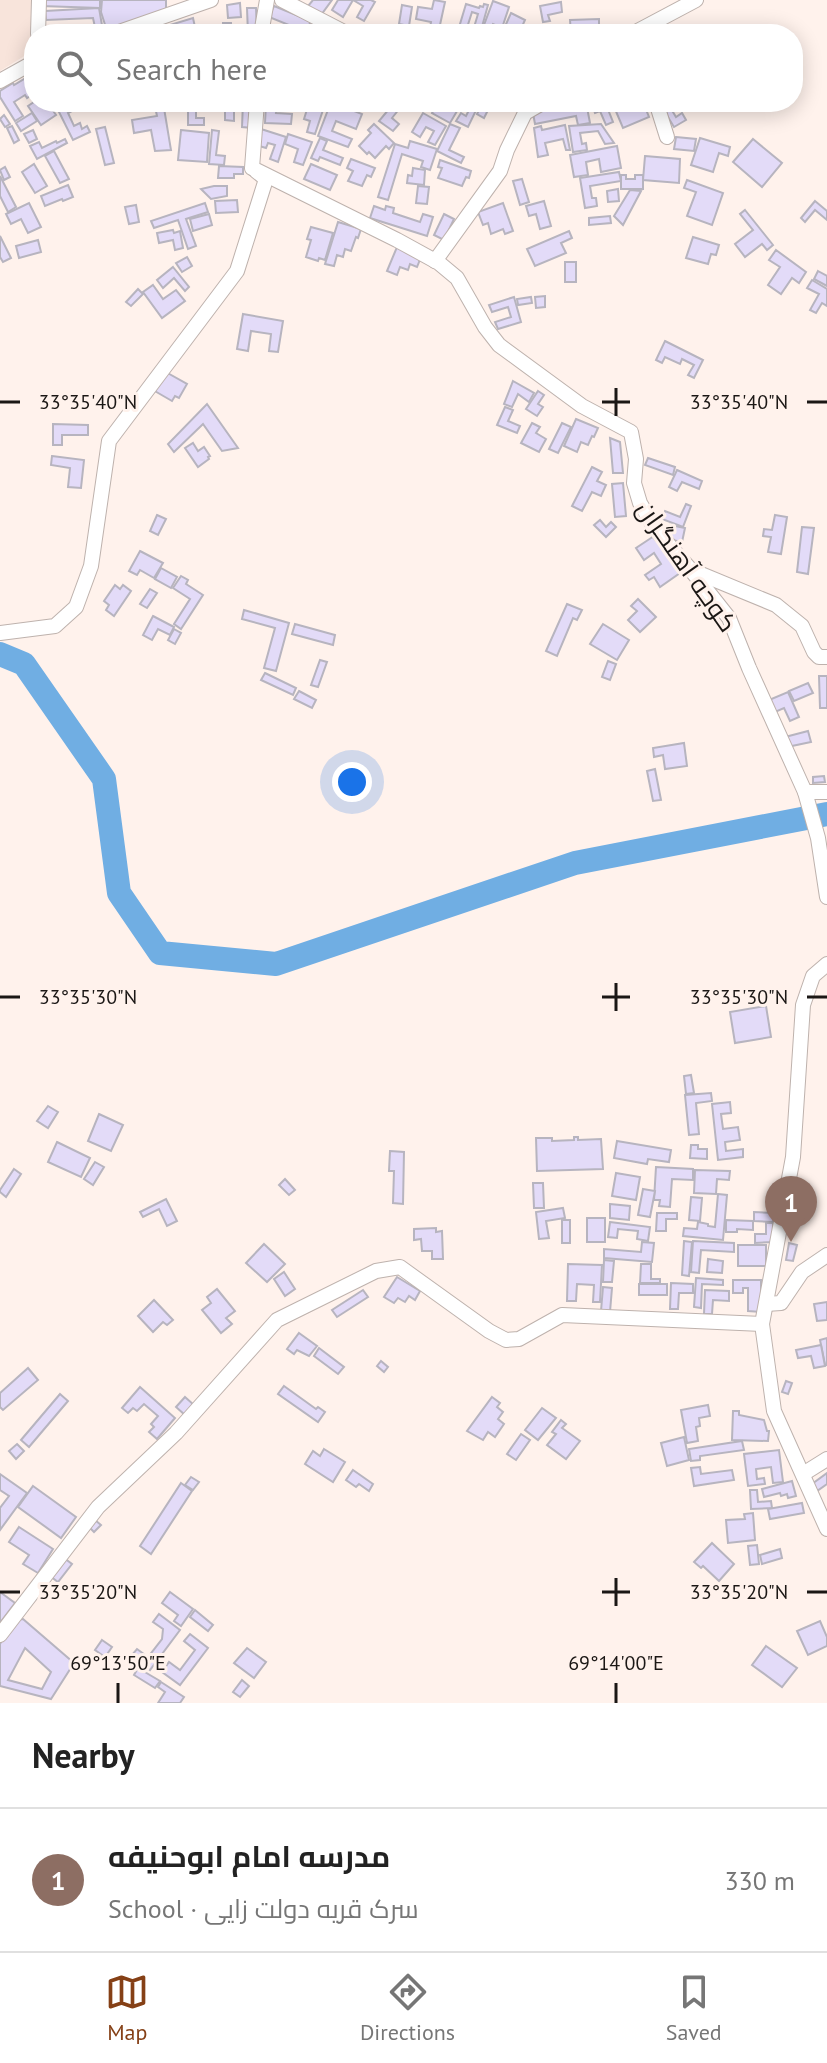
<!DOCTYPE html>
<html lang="en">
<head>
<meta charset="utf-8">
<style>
	:root { --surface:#fff; --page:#f2f2f2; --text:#222; --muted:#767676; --line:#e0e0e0; --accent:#854016 }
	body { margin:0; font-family:"PT Sans",Cairo,sans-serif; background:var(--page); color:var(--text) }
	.you { position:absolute; left:352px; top:782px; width:28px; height:28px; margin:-20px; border:6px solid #fff; border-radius:50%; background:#1a73e8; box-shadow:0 0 0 12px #1a73e833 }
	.badge { display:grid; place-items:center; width:52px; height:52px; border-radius:50%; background:var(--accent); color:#fff; font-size:26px; font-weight:700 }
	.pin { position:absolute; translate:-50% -66px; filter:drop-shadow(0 2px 4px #0008) }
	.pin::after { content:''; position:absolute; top:42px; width:28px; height:24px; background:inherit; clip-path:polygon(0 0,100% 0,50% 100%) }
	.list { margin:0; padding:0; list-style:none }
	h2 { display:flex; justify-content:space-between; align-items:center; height:104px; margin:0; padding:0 32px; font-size:34px }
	h2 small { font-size:26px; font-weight:400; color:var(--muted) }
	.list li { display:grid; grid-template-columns:52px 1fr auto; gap:24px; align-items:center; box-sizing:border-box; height:144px; padding:0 32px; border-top:2px solid var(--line) }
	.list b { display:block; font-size:30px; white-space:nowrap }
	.list p { margin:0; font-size:26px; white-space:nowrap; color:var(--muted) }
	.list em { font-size:26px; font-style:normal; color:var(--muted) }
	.icon { flex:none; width:44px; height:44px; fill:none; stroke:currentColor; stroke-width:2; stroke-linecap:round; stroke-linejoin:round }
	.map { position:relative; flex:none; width:827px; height:1703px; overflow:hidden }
	.search { position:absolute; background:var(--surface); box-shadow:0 4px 20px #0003; left:24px; right:24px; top:24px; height:88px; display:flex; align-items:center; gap:20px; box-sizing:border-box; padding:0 28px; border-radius:32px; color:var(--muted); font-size:30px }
	.sheet { height:248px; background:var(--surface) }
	nav { display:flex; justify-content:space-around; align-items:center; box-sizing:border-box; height:112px; border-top:2px solid var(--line); background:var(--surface); font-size:22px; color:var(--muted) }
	nav a { display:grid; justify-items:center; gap:4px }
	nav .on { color:var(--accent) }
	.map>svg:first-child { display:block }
	.built { fill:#f8e4db }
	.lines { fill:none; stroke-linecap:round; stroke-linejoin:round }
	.river { stroke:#70aee3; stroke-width:24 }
	.building { fill:#e3dbf8; stroke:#b7b4bf; stroke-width:2; fill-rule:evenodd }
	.minor-casing { stroke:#beb2ad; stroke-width:16 }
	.minor { stroke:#fff; stroke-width:14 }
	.ticks { fill:none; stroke:#1b1715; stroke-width:3 }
	.labels { text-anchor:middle; stroke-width:6; stroke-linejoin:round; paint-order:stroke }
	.street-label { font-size:26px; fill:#1b1715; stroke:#fff2ec }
	.ticks-label { font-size:20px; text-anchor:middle; fill:#1b1715; stroke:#fff2ec; stroke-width:6; stroke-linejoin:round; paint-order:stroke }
</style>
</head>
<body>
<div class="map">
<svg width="827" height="1703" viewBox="0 0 827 1703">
	<rect width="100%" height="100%" fill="#fff2ec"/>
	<polygon class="built" points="0,0 41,0 34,34 34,50 0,71"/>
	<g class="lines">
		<polyline class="river" points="0,654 24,664 104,779 119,893 160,953 276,964 575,863 827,814"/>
	</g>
	<g class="building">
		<polygon points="41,0 100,0 100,8 41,6"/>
		<polygon points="102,0 166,0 166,12 107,31 101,12"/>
		<polygon points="313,0 332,0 321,15 308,6"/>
		<polygon points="338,0 371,0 375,2 364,21 357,17 363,6 353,0 343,17 332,10"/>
		<polygon points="434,0 445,2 438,34 429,34 431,22 416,19 418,7 432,9"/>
		<polygon points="493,1 509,7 502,28 493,24 489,34 484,34 481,33"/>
		<polygon points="561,2 562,12 548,15 550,21 543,22 540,6"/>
		<polygon points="240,3 241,17 228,18 227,5"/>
		<polygon points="466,4 479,8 480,6 483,7 484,4 488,5 480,34 472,34 478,14 472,12 465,34 457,34"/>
		<polygon points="402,5 412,7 409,26 399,24"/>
		<polygon points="274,6 311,21 306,32 269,17"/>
		<polygon points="99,8 103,31 96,32 93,18 46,20 45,11"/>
		<polygon points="247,8 256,8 257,34 223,34 223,23 231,23 232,34 248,34"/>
		<polygon points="511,13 525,20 520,31 514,28 511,34 503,31"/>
		<polygon points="193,18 195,27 173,34 158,34 157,29"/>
		<polygon points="599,19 599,30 579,31 579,34 571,34 570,20"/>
		<rect x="527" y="25" width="17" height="9"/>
		<polygon points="34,73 34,90 31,92 33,94 27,98 25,95 14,102 23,116 15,121 0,97 0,91 13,83 14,85"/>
		<polygon points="34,102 47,102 56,115 41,125 28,106"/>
		<polygon points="54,102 70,102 74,110 68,113 74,126 80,123 82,129 87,126 90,132 73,140"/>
		<polygon points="154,102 163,102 171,150 155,151 151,130 134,133 132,120 157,116"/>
		<polygon points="188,102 220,102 220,111 196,111 196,118 204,118 204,125 188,125"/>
		<polygon points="243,102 253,102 252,128 242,127"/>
		<polygon points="284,102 299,102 298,111 283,110"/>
		<polygon points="331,102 362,114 356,129 336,121 332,131 352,139 348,147 318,136"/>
		<polygon points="438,102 454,102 460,106 450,123 432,113"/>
		<polygon points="473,102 480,102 468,127 456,121 461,113 466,116"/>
		<polygon points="483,102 499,102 497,107 491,104 484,118 477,114"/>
		<polygon points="586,102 590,123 578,125 576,116 535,124 533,113"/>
		<polygon points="591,102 605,102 613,122 606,125 600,111 595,113"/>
		<polygon points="612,102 643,102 649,117 623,128"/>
		<polygon points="663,102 667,102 676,117 682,113 686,120 674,127 660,104"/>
		<polygon points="225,103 234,103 234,121 225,120"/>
		<polygon points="309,103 324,107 315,134 307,132 310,121 304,119"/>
		<polygon points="394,103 400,108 392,118 399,124 393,131 379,121"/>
		<polygon points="266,104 277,105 276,113 292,114 291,124 265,123"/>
		<polygon points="32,113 37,121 21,131 16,123"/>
		<polygon points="423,113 446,126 435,145 428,142 434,131 426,127 420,137 412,132"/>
		<polygon points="4,115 10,124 5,127 0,119"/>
		<polygon points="374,124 394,143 389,149 386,146 375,158 369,152 367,154 359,146 371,133 368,130"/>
		<polygon points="450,124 460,128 449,150 464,157 461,163 437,151"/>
		<polygon points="601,124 614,143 605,144 598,131 580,133 582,144 586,143 587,150 573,152 569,126"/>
		<polygon points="565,125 570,150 566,150 563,139 545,143 548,155 538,157 534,128 541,126 542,130"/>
		<polygon points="12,126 19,140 14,143 7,128"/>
		<polygon points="105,127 114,163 105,165 96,129"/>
		<polygon points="261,129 286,137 278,162 270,159 275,145 268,143 266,148 256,145"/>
		<polygon points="33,130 37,139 29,143 24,134"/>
		<polygon points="181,130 209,133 207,162 178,160"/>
		<polygon points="212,130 219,131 216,155 225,156 224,165 209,164"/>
		<polygon points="288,134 312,142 303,165 294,162 298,149 285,144"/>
		<polygon points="676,137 696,139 694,151 674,149"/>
		<polygon points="320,138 327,141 323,150 343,158 340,165 320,157 318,161 311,158"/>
		<polygon points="700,138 730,147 728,156 719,153 713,172 691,165"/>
		<polygon points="65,139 67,143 37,159 30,146 39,142 42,148 56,141 57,143"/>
		<polygon points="753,139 782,163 762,187 733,162"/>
		<polygon points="410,141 437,149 430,170 421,167 423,161 402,154 388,200 378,197 395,144 408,148"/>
		<polygon points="617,146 621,168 601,172 599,159 586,162 588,175 574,177 570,155"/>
		<polygon points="54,151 69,179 60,183 45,156"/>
		<polygon points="645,156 680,159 679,183 643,180"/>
		<polygon points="351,159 375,168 371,177 367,175 362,186 348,181 353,171 347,168"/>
		<polygon points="440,160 471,171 469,178 466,177 462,186 438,178 442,168 438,167"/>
		<polygon points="34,164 47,186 35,193 22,172"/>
		<polygon points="311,164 337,175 330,190 304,179"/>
		<polygon points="219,166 243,167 243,174 234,174 234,178 218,178"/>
		<polygon points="5,167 10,177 4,180 0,170"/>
		<polygon points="413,168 425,170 424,185 407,183 408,175 412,176"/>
		<polygon points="619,172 621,181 590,186 592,198 596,198 597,206 585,208 580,178"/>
		<polygon points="621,175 626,175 626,179 635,179 635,175 643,175 643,189 621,189"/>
		<polygon points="0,176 16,207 8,212 0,196"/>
		<polygon points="522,179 529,202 520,205 513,181"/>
		<polygon points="687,180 723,193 712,225 687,216 696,192 684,188"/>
		<polygon points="68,185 73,197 63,201 62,199 45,206 41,196"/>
		<polygon points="214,186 227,186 227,196 211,199 201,189"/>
		<polygon points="418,186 429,187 427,204 416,203"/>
		<polygon points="618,189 619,201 608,202 607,191"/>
		<polygon points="630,190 641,191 623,225 614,216"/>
		<polygon points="237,200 238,212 216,213 215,201"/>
		<polygon points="544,201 551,226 540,229 536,214 529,216 526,206"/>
		<polygon points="815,201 827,211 827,220 815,210 805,222 801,218"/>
		<polygon points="29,203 41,227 28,233 21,219 11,224 6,214"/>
		<polygon points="205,203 208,212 186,219 196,246 188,249 178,220 154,228 151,221"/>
		<polygon points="503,203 513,231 505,234 503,229 491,234 488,223 483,225 478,212"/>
		<polygon points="136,205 139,222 129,224 125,207"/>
		<polygon points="374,206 385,210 386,206 394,208 393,213 420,222 423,214 433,217 427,236 370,218"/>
		<polygon points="745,210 773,245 767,250 762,244 745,257 735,244 753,230 740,214"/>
		<polygon points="209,214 212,225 193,231 190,219"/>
		<polygon points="444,214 454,219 444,240 434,235"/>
		<polygon points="610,216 611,223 589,225 589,218"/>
		<polygon points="338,222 361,229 358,238 356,237 351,251 345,249 343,257 337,255 334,266 325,264"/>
		<polygon points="311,227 333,233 325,260 319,258 318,261 306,257 311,240 307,239"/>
		<polygon points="173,230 174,233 180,231 183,248 175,250 173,240 159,243 157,233"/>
		<polygon points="569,231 572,238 561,243 566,253 535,266 527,249"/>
		<polygon points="0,236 11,258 3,262 0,257"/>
		<polygon points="693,237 719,245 716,255 711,254 708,264 686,258"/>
		<polygon points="38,240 41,252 19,258 16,246"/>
		<polygon points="397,247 421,257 417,267 410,264 408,270 400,267 397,275 387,271"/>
		<polygon points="776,250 806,272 799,283 792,278 781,294 768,285 780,267 769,260"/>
		<polygon points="187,257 192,266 182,272 176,263"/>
		<rect x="565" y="262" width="11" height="20"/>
		<polygon points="173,267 189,287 185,291 174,278 163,288 157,280"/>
		<polygon points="818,271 827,276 827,286 814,279"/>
		<polygon points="812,280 827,289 827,306 822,303 816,313 810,310 819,294 807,288"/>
		<polygon points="153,285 163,299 176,290 185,301 162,318 143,292"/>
		<polygon points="138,289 143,294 131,306 126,302"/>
		<polygon points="545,296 545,307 536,308 535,297"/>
		<polygon points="514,297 521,322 498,329 495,322 511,317 508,307 492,312 489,305"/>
		<polygon points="531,297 532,303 518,305 517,299"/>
		<polygon points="243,314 283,321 278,352 269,351 271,334 251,331 248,351 237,349"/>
		<polygon points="665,341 703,360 694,378 688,375 694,365 682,359 680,364 665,357 662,363 656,360"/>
		<polygon points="164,371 187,384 179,398 175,396 172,401 153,390"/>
		<polygon points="513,381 534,393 529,402 518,394 512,407 504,404"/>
		<polygon points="538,391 544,395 538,404 543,407 537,416 526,409"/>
		<polygon points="207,404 238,448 222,451 203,424 174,452 168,444"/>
		<polygon points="505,407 513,410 508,421 520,426 517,433 497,425"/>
		<polygon points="576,419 598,428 594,437 592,436 588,445 581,442 577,452 564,446"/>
		<polygon points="532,423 540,427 536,433 546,439 539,452 521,443"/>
		<polygon points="562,423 571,427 558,453 549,449"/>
		<polygon points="53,424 88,425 88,435 62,435 62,445 53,445"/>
		<polygon points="610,438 620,442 623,473 613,473"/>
		<polygon points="193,443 198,451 204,447 210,456 208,457 209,459 198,467 185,448"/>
		<polygon points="52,456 84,460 81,488 68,487 70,468 51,465"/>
		<polygon points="648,458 675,467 673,475 645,465"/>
		<polygon points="592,467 602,472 597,481 606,485 601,496 592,492 582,511 572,506"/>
		<polygon points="677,470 702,481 699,489 682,482 677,491 669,487"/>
		<polygon points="623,483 626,516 615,517 612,484"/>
		<polygon points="686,504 691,506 683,527 662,519 665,511 680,517"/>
		<polygon points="157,515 166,519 158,535 150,531"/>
		<polygon points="775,515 787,517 781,554 768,552 771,537 763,536 764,529 772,530"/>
		<polygon points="600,520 606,527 611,522 616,527 606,537 594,525"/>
		<polygon points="670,525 685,528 682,542 667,539"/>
		<polygon points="802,527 814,528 808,574 797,572"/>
		<polygon points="654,536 680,573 660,587 654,577 649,580 645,575 661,564 654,553 644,560 636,548"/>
		<polygon points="140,551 163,563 154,578 140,570 137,575 129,571"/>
		<polygon points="161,568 177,577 171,588 155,579"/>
		<polygon points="181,576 188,580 186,584 203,595 181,629 174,624 190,599 173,588"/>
		<polygon points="115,585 120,589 123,585 131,591 114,616 106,610 109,605 104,601"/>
		<polygon points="150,589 157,593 147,608 140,604"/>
		<polygon points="638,599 656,617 640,632 628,620 637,611 631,606"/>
		<polygon points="567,604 582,610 577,620 573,618 557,656 546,651"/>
		<polygon points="244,610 289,623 276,671 264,668 275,628 242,619"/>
		<polygon points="153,616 174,627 170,635 158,629 152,640 143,635"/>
		<polygon points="295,624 335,635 333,645 292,634"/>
		<polygon points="603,624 629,640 617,660 590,644"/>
		<polygon points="174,629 181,633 175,644 168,640"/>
		<polygon points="320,660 327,662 318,687 311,685"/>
		<polygon points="608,661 616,664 610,680 602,677"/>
		<polygon points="265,673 296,688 293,695 261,680"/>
		<polygon points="819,676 827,676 827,708 820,708"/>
		<polygon points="808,683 813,693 794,701 789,691"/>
		<polygon points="299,691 316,700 312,708 294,699"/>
		<polygon points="788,692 799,717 790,721 784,708 775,712 769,700"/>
		<polygon points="808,731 811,742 787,747 785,737"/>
		<polygon points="684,743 687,766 665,769 663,755 654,757 653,748"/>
		<polygon points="655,769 661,800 653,801 647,771"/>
		<polygon points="824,776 825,782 813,783 813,777"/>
		<polygon points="766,1006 771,1037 735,1043 730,1012"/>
		<polygon points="691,1075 694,1093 686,1094 684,1076"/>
		<polygon points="711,1093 712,1101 696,1103 699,1134 689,1135 685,1095"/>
		<polygon points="730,1102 731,1113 721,1114 723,1129 738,1127 740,1140 725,1142 726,1151 743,1149 743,1157 718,1160 712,1104"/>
		<polygon points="48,1106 58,1112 48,1128 37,1121"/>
		<polygon points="99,1114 123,1125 111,1151 88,1141"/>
		<polygon points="574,1137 578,1137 578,1140 601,1139 603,1169 537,1171 536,1138 552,1138 552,1141 574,1140"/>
		<polygon points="617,1141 671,1150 669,1162 648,1159 647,1164 614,1158"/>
		<polygon points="57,1142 90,1158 81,1177 48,1162"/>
		<polygon points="691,1145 698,1145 698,1149 707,1149 707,1159 690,1158"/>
		<polygon points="390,1151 404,1152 403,1204 393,1203 394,1171 389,1171"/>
		<polygon points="95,1162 104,1167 93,1185 84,1179"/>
		<polygon points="656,1167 693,1169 693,1180 672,1179 670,1207 659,1206 660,1200 654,1200"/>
		<polygon points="14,1169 21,1174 6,1197 0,1192 0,1190"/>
		<polygon points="695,1170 730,1171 729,1180 717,1179 716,1194 694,1193"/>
		<polygon points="616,1173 640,1177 636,1200 612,1196"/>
		<polygon points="285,1179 295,1190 289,1195 279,1185"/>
		<polygon points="533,1183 543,1183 544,1208 534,1208"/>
		<polygon points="643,1189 655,1191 650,1217 638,1215"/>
		<polygon points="718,1194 727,1195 723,1240 683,1236 684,1228 697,1229 698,1222 708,1224 708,1226 715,1227"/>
		<polygon points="691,1197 702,1198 700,1221 689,1220"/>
		<polygon points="166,1199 177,1221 167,1226 159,1209 143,1217 140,1212"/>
		<polygon points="610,1204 630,1206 629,1220 610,1218"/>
		<polygon points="563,1208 565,1218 546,1221 549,1238 539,1239 536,1212"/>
		<polygon points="754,1212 774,1213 773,1222 754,1221"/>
		<polygon points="657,1213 677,1213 677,1219 666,1219 666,1231 656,1231"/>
		<rect x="587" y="1218" width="18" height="24"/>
		<rect x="562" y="1220" width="8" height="23"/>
		<polygon points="726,1220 753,1221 753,1230 737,1229 737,1232 726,1232"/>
		<polygon points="610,1222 650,1227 648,1241 637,1239 638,1231 618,1229 617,1238 608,1237"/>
		<polygon points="766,1223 773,1223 773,1242 755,1243 755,1234 766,1234"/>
		<polygon points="436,1228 436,1232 442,1231 443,1259 432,1259 432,1251 422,1251 421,1239 414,1240 414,1229"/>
		<polygon points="684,1241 692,1242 689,1276 682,1275"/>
		<polygon points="693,1241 734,1243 734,1252 701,1250 699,1273 691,1272"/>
		<polygon points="642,1242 654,1243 652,1262 604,1258 604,1249 641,1252"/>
		<polygon points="789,1243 797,1245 793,1261 786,1260"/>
		<polygon points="264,1244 285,1264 267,1282 246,1263"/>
		<rect x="738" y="1245" width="28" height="21"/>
		<polygon points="708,1259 723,1261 722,1273 707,1272"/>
		<polygon points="604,1260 614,1261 612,1282 603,1282"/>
		<polygon points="568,1264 602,1265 600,1302 593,1302 594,1285 577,1284 576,1301 567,1301"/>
		<polygon points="641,1264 651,1264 651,1279 660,1279 660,1283 640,1283"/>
		<polygon points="284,1272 295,1289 285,1296 274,1279"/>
		<polygon points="397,1277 420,1291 415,1300 409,1296 405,1302 398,1298 394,1303 384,1297"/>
		<polygon points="696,1278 723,1280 723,1285 702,1284 701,1308 694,1307"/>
		<polygon points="733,1280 761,1280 761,1312 748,1311 748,1288 743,1288 743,1293 733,1293"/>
		<polygon points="671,1283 693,1284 693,1293 679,1293 678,1309 670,1309"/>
		<rect x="639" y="1284" width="28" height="11"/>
		<polygon points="603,1287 612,1288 610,1312 601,1311"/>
		<polygon points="217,1289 235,1311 226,1318 232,1324 221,1333 202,1310 211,1303 207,1297"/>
		<polygon points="363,1290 368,1297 337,1317 332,1310"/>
		<polygon points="705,1290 729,1291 729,1301 713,1300 712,1314 704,1314"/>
		<polygon points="154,1300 173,1320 167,1325 163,1322 153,1332 138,1316"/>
		<polygon points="827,1302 827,1320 817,1321 814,1304"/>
		<polygon points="299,1333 317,1346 309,1356 297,1350 294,1354 287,1349"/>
		<polygon points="827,1338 827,1365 825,1365 820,1340"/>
		<polygon points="821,1345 825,1366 814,1368 811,1356 798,1358 796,1350"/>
		<polygon points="319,1348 344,1367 338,1374 314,1356"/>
		<polygon points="381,1361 388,1367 384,1372 377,1366"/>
		<polygon points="28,1368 38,1380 3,1410 0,1407 0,1393"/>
		<polygon points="786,1381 792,1383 788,1394 782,1392"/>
		<polygon points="284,1386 316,1409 318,1407 325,1412 318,1422 278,1394"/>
		<polygon points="140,1387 175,1418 157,1439 149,1432 154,1427 151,1424 158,1416 144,1404 137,1411 133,1408 128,1413 122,1408"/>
		<polygon points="60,1394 68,1401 29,1447 21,1440"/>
		<polygon points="185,1397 194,1405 185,1415 176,1407"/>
		<polygon points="492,1397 500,1403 497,1407 503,1412 498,1419 504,1424 495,1437 488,1432 483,1440 467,1431"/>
		<polygon points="708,1405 710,1416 699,1418 700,1426 696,1427 698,1441 687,1443 681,1410"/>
		<polygon points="542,1408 556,1418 538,1440 525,1430"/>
		<polygon points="733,1411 739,1411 739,1415 764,1420 767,1431 769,1431 768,1441 732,1440"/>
		<polygon points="561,1420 566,1424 562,1428 580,1441 566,1459 547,1445 556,1434 552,1432"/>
		<polygon points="521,1434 530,1440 516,1460 507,1454"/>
		<polygon points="684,1437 689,1460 667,1466 661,1443"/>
		<polygon points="742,1441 744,1450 700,1456 700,1460 691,1461 689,1449"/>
		<polygon points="17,1444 24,1451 16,1459 9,1451"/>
		<polygon points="324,1449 345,1462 333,1482 305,1464 313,1451 320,1456"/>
		<polygon points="779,1450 783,1482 773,1483 771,1467 756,1469 757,1479 764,1478 765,1484 748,1486 744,1454"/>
		<polygon points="700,1467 701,1474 732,1470 734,1480 694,1486 691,1468"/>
		<polygon points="353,1470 373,1484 369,1491 359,1484 356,1487 346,1480"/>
		<polygon points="827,1473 827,1484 817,1491 812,1484"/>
		<polygon points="0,1474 27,1493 0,1530 0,1508 9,1496 0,1490"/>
		<polygon points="191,1477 199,1482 193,1490 185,1485"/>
		<polygon points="792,1481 796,1496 788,1498 787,1494 781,1496 780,1493 764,1497 762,1489"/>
		<polygon points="181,1483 192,1491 151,1554 140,1546"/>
		<polygon points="33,1486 76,1517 61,1538 18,1507"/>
		<polygon points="750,1490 757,1490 758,1502 771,1501 772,1508 751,1509"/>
		<polygon points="802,1503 804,1513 770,1519 768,1509"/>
		<polygon points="753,1513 755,1540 728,1543 726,1520 745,1519 744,1514"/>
		<polygon points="95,1520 101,1525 94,1532 89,1527"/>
		<polygon points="19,1527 53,1549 38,1573 23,1564 29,1555 9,1542"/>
		<polygon points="712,1543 734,1564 719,1581 703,1566 701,1568 694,1562"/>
		<polygon points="757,1545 759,1564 750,1565 748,1546"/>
		<polygon points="780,1549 782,1558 762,1564 760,1555"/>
		<polygon points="64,1558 72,1564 58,1582 50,1576"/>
		<polygon points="0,1592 15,1603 0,1623"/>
		<polygon points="170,1592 193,1609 181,1626 174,1621 178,1615 162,1603"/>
		<polygon points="195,1610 213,1625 208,1631 190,1617"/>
		<polygon points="159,1614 180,1630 150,1670 131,1656 137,1649 148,1657 162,1639 163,1629 153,1622"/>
		<path d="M23,1619L74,1663L51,1699L0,1686V1644L12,1621ZM25,1648L51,1672L42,1689L8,1680Z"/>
		<polygon points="820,1621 827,1637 827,1646 808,1655 797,1631"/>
		<polygon points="190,1634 208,1648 180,1685 162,1672 169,1662 180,1670 195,1650 184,1641"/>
		<polygon points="102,1640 112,1647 105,1657 95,1650"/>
		<polygon points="766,1646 797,1668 782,1687 752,1665"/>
		<polygon points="247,1648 266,1662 254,1678 234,1663"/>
		<polygon points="138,1668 160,1681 155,1688 134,1675"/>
		<polygon points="242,1680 249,1686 240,1697 233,1692"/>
		<polygon points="161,1682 184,1697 180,1703 158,1703 165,1692 158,1687"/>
	</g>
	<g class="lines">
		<g class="minor-casing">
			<g id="minor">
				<polyline points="282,0 348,34"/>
				<polyline points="38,34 39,0"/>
				<polyline points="113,34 211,0"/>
				<polyline points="261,34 267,0"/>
				<polyline points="632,34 696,0"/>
				<polyline points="0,81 34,62"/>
				<polyline points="257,102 252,168 397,240 439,263 457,278 485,327 499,345 582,406 631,432 636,459 634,483 640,503 656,530 691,570 729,618 749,668 805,792 818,838 827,897"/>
				<polyline points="656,102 667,137"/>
				<polyline points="435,261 500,171 507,150 525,113 544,102"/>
				<polyline points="696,572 776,605 802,626 814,652 819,657 827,657"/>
				<polyline points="0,633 55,626 76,607 91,566 109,441 237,271 266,179 256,171"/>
				<polyline points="805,792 827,792"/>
				<polyline points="827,964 813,976 803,1005 793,1157 762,1324 774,1411 827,1529"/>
				<polyline points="766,1304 781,1303 802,1272 827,1255"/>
				<polyline points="803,1474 827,1459"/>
				<polyline points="0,1635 98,1507 176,1433 277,1320 376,1271 400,1267 489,1331 506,1340 519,1339 562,1315 762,1324"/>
			</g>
		</g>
		<use href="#minor" class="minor"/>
	</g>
	<path class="ticks" d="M616,388V416M0,402H20M602,402H630M807,402H827M616,983V1011M0,997H20M602,997H630M807,997H827M616,1578V1606M0,1592H20M602,1592H630M807,1592H827M118,1683V1703M616,1683V1703"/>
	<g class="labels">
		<g class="street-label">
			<text transform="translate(687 566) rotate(55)" y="9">کوچه آهنگران</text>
		</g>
	</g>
	<g class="ticks-label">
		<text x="88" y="409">33°35'40"N</text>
		<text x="739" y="409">33°35'40"N</text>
		<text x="88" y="1004">33°35'30"N</text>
		<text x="739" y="1004">33°35'30"N</text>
		<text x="88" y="1599">33°35'20"N</text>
		<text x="739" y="1599">33°35'20"N</text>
		<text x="118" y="1670">69°13'50"E</text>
		<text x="616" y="1670">69°14'00"E</text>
	</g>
</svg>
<div class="you"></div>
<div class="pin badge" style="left:791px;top:1242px;background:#8d6e63">1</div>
<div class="search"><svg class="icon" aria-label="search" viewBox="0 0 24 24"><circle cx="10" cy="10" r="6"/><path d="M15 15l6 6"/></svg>Search here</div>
</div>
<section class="sheet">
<h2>Nearby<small></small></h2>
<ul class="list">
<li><span class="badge" style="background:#8d6e63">1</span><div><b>مدرسه امام ابوحنیفه</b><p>School · سرک قریه دولت زایی</p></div><em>330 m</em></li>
</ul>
</section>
<nav>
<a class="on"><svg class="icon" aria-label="map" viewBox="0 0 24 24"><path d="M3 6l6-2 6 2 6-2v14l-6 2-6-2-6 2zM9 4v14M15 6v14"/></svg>Map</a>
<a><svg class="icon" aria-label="directions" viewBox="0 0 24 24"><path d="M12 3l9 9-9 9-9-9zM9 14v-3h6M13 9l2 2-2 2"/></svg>Directions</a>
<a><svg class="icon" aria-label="saved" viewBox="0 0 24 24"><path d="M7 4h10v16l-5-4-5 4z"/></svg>Saved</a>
</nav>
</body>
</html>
